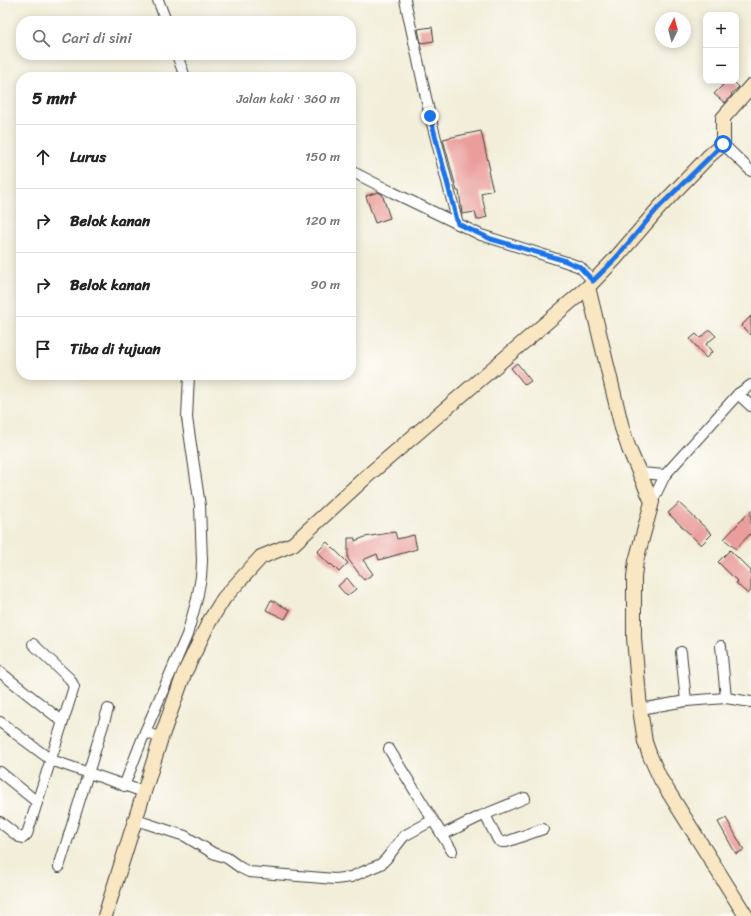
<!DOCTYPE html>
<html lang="id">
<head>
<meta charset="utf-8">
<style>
	:root { --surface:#fff; --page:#f2f2f2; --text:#222; --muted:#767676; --line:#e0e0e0 }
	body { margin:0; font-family:Sriracha,sans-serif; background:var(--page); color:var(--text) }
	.controls { position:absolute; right:12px; top:12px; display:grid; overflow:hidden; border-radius:8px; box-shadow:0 2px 10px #0003 }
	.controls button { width:36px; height:36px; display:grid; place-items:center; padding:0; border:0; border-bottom:1px solid var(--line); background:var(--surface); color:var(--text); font:20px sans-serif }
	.compass { position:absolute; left:655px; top:12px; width:36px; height:36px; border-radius:50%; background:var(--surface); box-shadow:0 2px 10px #0003; rotate:6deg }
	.stop { position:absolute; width:12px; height:12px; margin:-9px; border:3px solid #1a73e8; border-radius:50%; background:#fff }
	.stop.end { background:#1a73e8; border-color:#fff; box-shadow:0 1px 4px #0008 }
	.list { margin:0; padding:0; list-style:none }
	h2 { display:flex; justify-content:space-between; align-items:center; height:52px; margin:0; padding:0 16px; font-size:17px }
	h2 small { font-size:13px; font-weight:400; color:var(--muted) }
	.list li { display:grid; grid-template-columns:26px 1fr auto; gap:12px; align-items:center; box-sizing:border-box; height:64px; padding:0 16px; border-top:1px solid var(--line) }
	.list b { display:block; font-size:15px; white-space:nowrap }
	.list em { font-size:13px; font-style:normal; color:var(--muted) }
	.icon { flex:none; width:22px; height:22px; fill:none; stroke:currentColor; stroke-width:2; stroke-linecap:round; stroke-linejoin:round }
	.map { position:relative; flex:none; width:751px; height:916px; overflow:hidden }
	.search { position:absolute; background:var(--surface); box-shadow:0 2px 10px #0003; left:16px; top:16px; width:340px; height:44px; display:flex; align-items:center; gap:10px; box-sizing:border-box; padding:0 14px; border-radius:16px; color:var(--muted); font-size:15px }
	.panel { position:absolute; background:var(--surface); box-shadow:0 2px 10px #0003; left:16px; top:72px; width:340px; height:308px; border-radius:16px }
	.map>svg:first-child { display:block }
	.building { fill:#ea9e9b }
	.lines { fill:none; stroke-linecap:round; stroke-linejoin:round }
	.street-casing { stroke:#3c3c38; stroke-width:12 }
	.secondary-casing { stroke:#3c3c38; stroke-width:16 }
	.street { stroke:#fff; stroke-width:10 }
	.secondary { stroke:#f9e7c3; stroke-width:14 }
	.route { stroke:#1a73e8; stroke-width:5 }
</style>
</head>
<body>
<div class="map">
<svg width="751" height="916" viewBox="0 0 751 916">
	<rect width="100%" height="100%" fill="#fdfcf7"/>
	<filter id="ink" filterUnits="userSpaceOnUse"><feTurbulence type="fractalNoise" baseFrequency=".025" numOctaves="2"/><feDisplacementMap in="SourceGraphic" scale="8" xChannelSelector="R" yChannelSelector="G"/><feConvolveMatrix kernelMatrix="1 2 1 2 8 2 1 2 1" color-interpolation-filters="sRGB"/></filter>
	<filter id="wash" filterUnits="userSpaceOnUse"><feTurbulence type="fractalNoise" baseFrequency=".012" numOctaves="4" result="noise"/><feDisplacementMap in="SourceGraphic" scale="16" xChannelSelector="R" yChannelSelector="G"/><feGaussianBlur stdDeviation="0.9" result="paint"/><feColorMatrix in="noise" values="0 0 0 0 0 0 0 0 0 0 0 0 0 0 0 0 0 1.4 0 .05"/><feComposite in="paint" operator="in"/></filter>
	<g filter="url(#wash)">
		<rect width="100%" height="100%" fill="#f2eed9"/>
		<g id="blocks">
			<g class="building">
				<polygon points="432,27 434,41 421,43 418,29"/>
				<polygon points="719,81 733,81 739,87 731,94 732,95 725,103 714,94 723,85"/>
				<polygon points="481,131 490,170 488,171 493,190 481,193 487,217 477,220 475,212 462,214 459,191 457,191 443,139"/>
				<polygon points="378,192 382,194 390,218 375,223 366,196"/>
				<polygon points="751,316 751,335 741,326"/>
				<polygon points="710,330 716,336 706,344 712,352 706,358 690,339 696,334 700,338"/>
				<polygon points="517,363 531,381 525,385 511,368"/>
				<polygon points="679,503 712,534 701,545 668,513"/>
				<polygon points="751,510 751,533 736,549 724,539"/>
				<polygon points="395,532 397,539 414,535 417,549 379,560 377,554 363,560 373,574 364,580 348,559 348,538 355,538 355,541 365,537"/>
				<polygon points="327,542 348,563 339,572 331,564 330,565 317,552"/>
				<polygon points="730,550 751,571 751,590 748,594 736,583 738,582 718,562"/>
				<polygon points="347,578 356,589 347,596 338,586"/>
				<polygon points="271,600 290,610 285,619 266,610"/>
				<polygon points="726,818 744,850 736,854 718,822"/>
			</g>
		</g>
	</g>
	<g filter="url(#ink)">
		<use href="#blocks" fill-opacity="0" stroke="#3c3c38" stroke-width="1"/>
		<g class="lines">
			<g class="street-casing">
				<g id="street">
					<polyline points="158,0 166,21"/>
					<polyline points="405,0 430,116 458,224"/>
					<polyline points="177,55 185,77"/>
					<polyline points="723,144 751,171"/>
					<polyline points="351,171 392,192 481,235 563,261 580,267 593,281"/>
					<polyline points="738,394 751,406"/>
					<polyline points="640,473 665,475"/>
					<polyline points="652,502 665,475 738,394 751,385"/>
					<polyline points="721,646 726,698"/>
					<polyline points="681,652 686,701"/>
					<polyline points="0,672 63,722"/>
					<polyline points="640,709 686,701 726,698 751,702"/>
					<polyline points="0,722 51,760 144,792"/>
					<polyline points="145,732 187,635 197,599 201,577 202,561 200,506 187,418 189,375"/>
					<polyline points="389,749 452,851"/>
					<polyline points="0,772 37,802"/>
					<polyline points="124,786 145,732 161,738"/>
					<polyline points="485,815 498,840 502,842 506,842 543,829"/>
					<polyline points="136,820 185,836 213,853 227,858 241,868 249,872 335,879 351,877 381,864 386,859 404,836 433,820"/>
					<polyline points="0,822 19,837 23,838 27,834 74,687 70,679 33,644"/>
					<polyline points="442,835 481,816 525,798"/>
					<polyline points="59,867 108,709"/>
				</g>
			</g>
			<g class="secondary-casing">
				<g id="secondary">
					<polyline points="588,287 622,428 629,449 652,502 636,561 634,577 634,638 640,709 645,742 650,756 661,780 746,916"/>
					<polyline points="105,916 161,738 184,674 209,622 224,598 261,557 293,544 366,477 588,287 615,259 659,208 709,156 723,144 723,118 751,86"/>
				</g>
			</g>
			<use href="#street" class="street"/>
			<use href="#secondary" class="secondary"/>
		</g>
	</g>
	<g class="lines" filter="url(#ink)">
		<polyline class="route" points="430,116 458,224 491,239 563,260 580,267 593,281 615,259 658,208 723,144"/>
	</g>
</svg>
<div class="controls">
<button>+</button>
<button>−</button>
</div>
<svg class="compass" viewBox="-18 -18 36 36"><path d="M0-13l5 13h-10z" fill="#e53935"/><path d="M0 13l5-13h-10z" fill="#767676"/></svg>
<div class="stop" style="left:723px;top:144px"></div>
<div class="stop end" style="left:430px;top:116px"></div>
<div class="search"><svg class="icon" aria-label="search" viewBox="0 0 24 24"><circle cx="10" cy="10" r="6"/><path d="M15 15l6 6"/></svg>Cari di sini</div>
<section class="panel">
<h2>5 mnt<small>Jalan kaki · 360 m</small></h2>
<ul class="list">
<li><svg class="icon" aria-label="ahead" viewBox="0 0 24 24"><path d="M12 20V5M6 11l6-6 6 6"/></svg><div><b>Lurus</b></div><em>150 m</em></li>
<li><svg class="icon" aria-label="right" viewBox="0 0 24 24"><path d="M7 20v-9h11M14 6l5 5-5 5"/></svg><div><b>Belok kanan</b></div><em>120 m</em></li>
<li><svg class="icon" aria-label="right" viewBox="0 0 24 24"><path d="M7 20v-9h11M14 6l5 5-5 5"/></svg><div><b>Belok kanan</b></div><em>90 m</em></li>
<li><svg class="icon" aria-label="arrive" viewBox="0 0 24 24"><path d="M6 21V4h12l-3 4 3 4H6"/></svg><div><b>Tiba di tujuan</b></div></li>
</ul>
</section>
</div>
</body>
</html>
